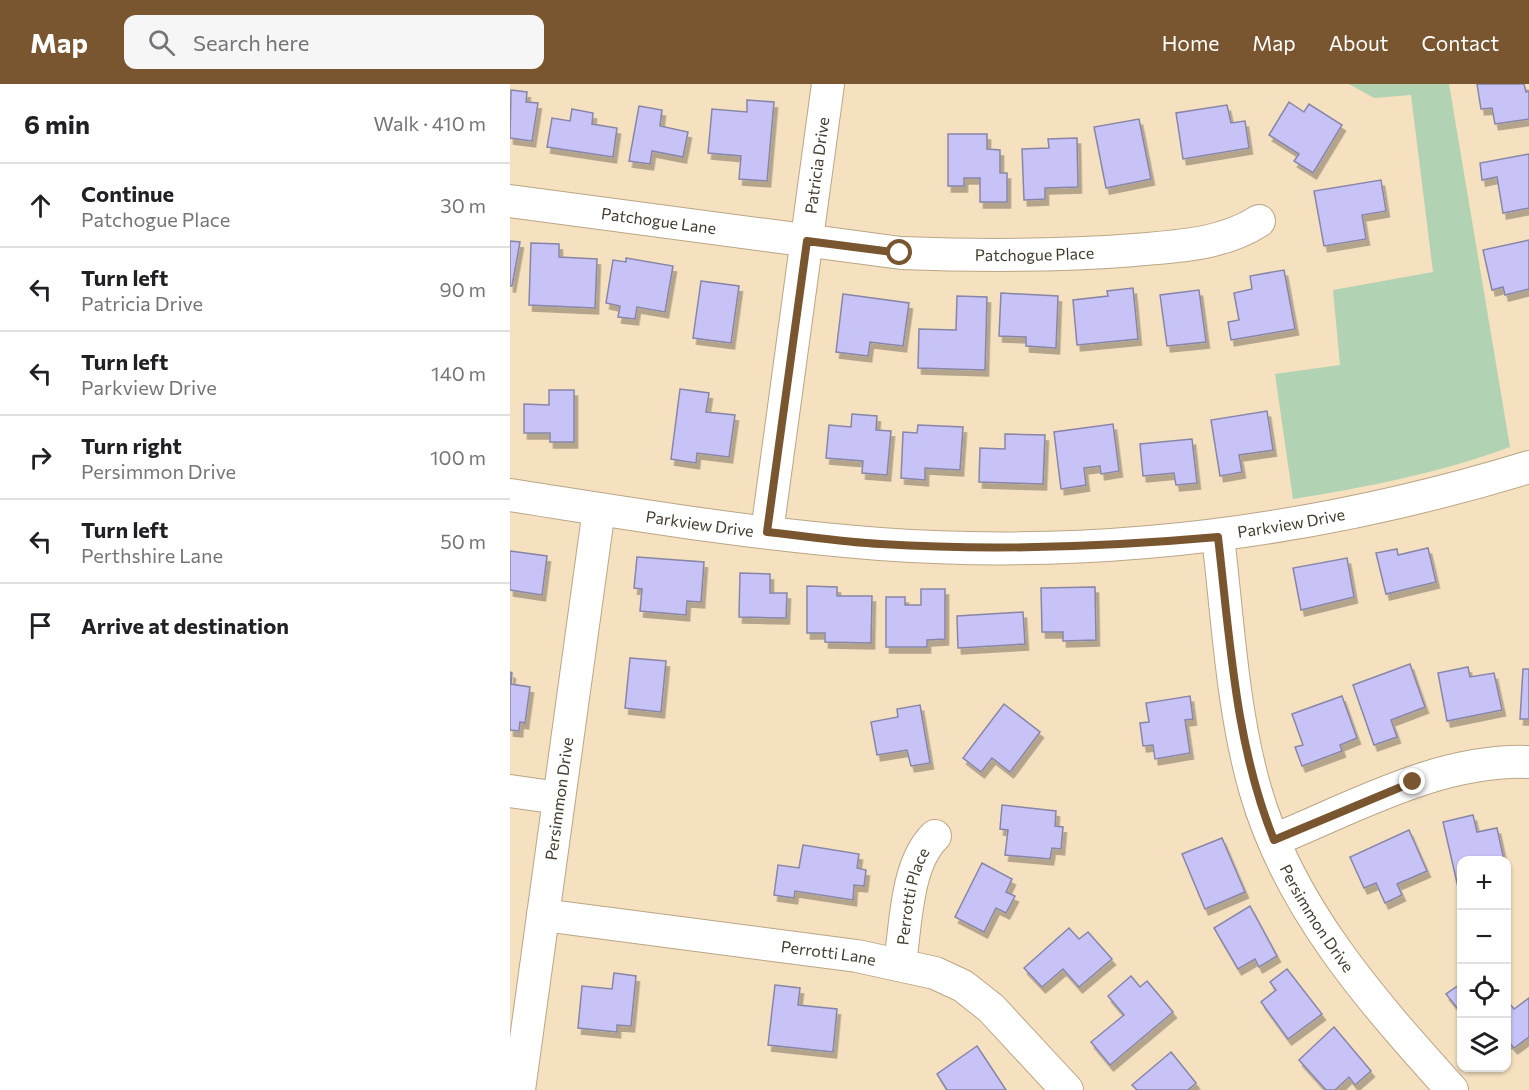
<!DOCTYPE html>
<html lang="en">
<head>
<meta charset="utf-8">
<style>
	:root { --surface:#fff; --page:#f6f6f6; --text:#202124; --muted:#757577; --line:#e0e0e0; --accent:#79562f }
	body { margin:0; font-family:Commissioner,sans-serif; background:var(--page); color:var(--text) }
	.controls { position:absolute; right:18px; bottom:18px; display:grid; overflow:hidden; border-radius:12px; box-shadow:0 2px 4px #0004 }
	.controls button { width:54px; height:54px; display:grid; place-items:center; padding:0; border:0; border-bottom:2px solid var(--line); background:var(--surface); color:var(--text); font:30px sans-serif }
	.stop { position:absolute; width:18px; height:18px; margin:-14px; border:4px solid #79562f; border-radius:50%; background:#fff }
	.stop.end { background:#79562f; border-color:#fff; box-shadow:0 2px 6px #0008 }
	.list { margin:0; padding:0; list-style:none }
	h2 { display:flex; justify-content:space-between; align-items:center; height:78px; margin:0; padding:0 24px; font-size:26px }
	h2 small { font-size:20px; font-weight:400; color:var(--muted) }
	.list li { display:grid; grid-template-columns:39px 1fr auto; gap:18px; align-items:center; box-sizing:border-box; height:84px; padding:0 24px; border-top:2px solid var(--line) }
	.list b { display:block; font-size:22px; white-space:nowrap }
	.list p { margin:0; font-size:20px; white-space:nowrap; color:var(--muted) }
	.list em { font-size:20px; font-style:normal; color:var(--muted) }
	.icon { flex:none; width:33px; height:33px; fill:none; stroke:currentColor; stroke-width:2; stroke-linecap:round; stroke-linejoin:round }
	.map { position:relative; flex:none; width:1019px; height:1006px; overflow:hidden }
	header { display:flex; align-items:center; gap:36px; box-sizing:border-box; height:84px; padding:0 30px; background:var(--accent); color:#fff }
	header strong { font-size:28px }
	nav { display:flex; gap:33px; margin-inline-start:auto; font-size:21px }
	.search { width:420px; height:54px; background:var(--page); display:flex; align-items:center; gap:15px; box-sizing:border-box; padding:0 21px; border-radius:12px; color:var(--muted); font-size:22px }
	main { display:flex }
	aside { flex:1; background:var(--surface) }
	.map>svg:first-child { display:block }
	.green { fill:#b1d2b3 }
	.building { fill:#c7c3f7; stroke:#8886a7; stroke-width:1.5; filter:url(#shadow) }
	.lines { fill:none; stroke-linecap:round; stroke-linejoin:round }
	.minor-casing { stroke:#baa686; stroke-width:34 }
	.minor { stroke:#fff; stroke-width:32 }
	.route { stroke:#79562f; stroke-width:8 }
	.labels { text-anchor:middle; stroke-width:5; stroke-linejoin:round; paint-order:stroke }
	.street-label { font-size:16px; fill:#433b2d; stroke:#f5e0bf }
</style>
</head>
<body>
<header>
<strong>Map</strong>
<div class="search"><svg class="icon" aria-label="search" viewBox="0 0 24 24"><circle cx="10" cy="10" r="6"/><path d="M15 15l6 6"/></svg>Search here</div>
<nav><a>Home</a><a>Map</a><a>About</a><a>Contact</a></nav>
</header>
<main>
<aside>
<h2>6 min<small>Walk · 410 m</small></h2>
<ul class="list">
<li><svg class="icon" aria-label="ahead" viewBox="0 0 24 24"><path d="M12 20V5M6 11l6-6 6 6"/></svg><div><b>Continue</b><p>Patchogue Place</p></div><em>30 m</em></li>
<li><svg class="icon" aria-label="left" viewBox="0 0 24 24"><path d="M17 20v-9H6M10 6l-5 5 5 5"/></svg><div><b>Turn left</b><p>Patricia Drive</p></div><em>90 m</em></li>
<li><svg class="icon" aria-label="left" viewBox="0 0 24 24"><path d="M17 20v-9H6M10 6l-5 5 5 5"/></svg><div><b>Turn left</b><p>Parkview Drive</p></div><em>140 m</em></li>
<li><svg class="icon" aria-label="right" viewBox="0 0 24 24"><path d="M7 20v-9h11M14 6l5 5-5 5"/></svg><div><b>Turn right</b><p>Persimmon Drive</p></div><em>100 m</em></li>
<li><svg class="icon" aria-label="left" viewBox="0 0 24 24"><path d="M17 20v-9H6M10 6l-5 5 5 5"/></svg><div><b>Turn left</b><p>Perthshire Lane</p></div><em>50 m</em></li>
<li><svg class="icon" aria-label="arrive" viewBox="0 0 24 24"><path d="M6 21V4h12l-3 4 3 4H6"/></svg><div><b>Arrive at destination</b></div></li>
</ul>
</aside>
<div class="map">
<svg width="1019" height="1006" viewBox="0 0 1019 1006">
	<defs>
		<filter id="shadow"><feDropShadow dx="3.5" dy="6" stdDeviation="0" flood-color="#0004"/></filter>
	</defs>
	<rect width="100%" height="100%" fill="#f5e0bf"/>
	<path class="green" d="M839,0H939L1000,363C929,389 858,403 783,415L765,290L830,281L823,206L923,188L901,11L864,14Z"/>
	<g class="building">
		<polygon points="967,0 1014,0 1016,8 1019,7 1019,35 985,40 982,24 971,25"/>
		<polygon points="1,6 17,8 16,18 28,19 22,57 0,54"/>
		<polygon points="237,16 264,18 257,97 229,95 231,72 198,69 202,25 237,28"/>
		<polygon points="779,18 794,28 799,20 832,41 803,89 784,77 789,70 759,51"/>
		<polygon points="717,21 721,39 735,37 739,64 673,75 666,29"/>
		<polygon points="129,22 152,26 150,42 178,48 173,73 142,67 140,80 119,77"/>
		<polygon points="62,25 83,29 82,40 107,44 103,73 37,63 42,34 60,37"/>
		<polygon points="629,35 641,95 596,104 584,43"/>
		<polygon points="438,50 477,50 477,65 490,66 490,89 497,89 497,118 470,118 470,94 454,94 454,102 438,102"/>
		<polygon points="567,54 568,103 535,104 535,115 514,116 512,65 539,64 538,55"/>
		<polygon points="1019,70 1019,124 993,129 987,93 972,96 970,79"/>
		<polygon points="871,96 876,127 852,131 856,155 814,162 804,107"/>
		<polygon points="1019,156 1019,205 995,211 993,203 982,206 973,166"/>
		<polygon points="0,157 10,158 2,202 0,202"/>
		<polygon points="21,159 49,160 49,173 87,175 85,224 19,221"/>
		<polygon points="116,174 163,182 155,228 127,223 125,235 108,233 110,222 96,219 103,176 116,178"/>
		<polygon points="774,186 785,245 721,256 718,238 729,236 724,209 742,205 740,192"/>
		<polygon points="191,197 229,202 221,259 183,254"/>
		<polygon points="623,204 628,255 567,261 563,216 598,212 597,207"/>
		<polygon points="689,206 696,258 657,262 650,211"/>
		<polygon points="491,209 548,212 546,264 516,262 516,253 489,252"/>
		<polygon points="333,210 399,219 393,262 360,258 358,272 326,268"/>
		<polygon points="447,212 477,213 475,286 408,284 409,245 446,246"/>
		<polygon points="170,305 199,309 196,328 225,331 219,373 187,369 186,379 161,375"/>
		<polygon points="39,306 64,306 64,358 40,358 40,349 14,349 14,320 39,321"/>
		<polygon points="757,327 763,366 729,371 732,388 710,392 701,336"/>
		<polygon points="342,330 367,332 366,346 381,347 377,391 352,389 353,377 316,374 319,341 341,343"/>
		<polygon points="603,340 609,387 591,390 590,382 574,384 576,401 551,405 544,348"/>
		<polygon points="408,341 453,343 450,386 415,384 415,396 391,394 393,348 407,349"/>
		<polygon points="495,350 535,351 533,400 469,398 470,364 495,365"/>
		<polygon points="682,355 687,399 666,401 664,389 633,392 630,360"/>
		<polygon points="918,464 926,498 876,510 866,469 887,465 888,471"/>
		<polygon points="0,467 37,472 32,511 0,506"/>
		<polygon points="127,473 194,478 191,518 177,517 176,531 130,527 132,505 124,504"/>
		<polygon points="837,474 844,513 791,526 783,484"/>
		<polygon points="230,489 260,490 260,509 277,509 276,534 229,533"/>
		<polygon points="297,502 327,503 327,512 362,512 361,559 315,558 315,549 297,549"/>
		<polygon points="585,503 586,556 553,557 553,548 532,548 531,504"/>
		<polygon points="411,505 435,505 435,555 417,556 417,563 376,563 376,513 395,513 395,521 411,521"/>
		<polygon points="513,528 515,560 448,564 447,532"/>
		<polygon points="120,574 156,577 151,628 115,624"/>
		<polygon points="900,580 915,623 881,636 887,653 864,661 843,601"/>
		<polygon points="958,583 960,593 984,589 992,626 937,637 928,589"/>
		<polygon points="1013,585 1019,585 1019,635 1010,635"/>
		<polygon points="0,588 2,589 1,600 20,603 15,639 10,638 9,647 0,646"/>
		<polygon points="680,612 683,635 675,636 680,669 645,675 643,661 633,662 630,639 639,638 636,619"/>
		<polygon points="832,612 847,654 830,661 832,667 792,682 785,663 793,661 782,630"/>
		<polygon points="494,620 530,648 500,688 482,674 471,688 453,674"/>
		<polygon points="410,621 420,679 401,682 397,666 367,671 361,638 388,633 387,625"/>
		<polygon points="492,721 546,727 545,742 553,743 551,765 542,764 540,775 495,771 498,746 490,745"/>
		<polygon points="963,731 967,748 987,744 994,776 952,776 952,802 948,803 933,738"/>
		<polygon points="899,746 917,787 887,800 892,811 875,819 866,799 854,804 840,773"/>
		<polygon points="712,754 735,808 695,825 672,770"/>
		<polygon points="293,761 349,770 347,784 356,786 354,802 344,801 343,816 285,807 284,814 264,811 268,781 289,784"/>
		<polygon points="472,779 502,795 496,808 505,812 496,829 486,824 474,848 445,833"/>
		<polygon points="740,822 767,872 749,883 745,875 728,885 704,844"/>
		<polygon points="559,844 569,855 578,848 602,875 569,903 553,885 532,903 514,884"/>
		<polygon points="777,885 812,930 778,955 751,918 766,906 760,898"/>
		<polygon points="104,889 126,892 121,942 107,941 107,948 68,944 72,902 102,905"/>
		<polygon points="621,892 630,903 637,897 663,928 600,981 581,958 614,931 598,912"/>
		<polygon points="952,899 952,930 936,910"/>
		<polygon points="265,901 290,904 288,921 327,925 323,968 258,961"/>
		<polygon points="1019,914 1019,953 1004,964 999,958 996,960 996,915 1004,925"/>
		<polygon points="824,943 861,987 845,1001 839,993 825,1006 816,1006 789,976"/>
		<polygon points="467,962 496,1006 437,1006 427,990"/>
		<polygon points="661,968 686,999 678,1006 627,1006 622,1001"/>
	</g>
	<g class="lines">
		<g class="minor-casing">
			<g id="minor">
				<path id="s1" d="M0,117L391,169C469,172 547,172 625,166C667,162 712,161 749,137"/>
				<path id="s2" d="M0,411C122,430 246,451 370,460C591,476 807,448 1019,383"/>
				<path id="s3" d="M257,448L318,0"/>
				<path id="s4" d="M708,453C718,536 722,624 745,705C779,824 861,916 942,1006"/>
				<polyline points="0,707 49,714"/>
				<path d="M764,756C845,723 929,675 1019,678"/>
				<path id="s5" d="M33,831L347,872L425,889L453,902L481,924L557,1006"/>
				<path id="s6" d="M390,879C396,840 396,780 425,752"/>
				<path id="s7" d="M9,1006L89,425"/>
			</g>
		</g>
		<use href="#minor" class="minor"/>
	</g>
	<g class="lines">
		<path class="route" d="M390,169L297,157L257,448C295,452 333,458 371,460C483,467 596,463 708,453C720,555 725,660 764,756L903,698"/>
	</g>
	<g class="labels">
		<g class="street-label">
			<text dy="6" stroke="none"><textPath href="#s3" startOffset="370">Patricia Drive</textPath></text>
			<text dy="6" stroke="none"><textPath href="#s1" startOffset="150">Patchogue Lane</textPath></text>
			<text dy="6" stroke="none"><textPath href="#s1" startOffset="528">Patchogue Place</textPath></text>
			<text dy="6" stroke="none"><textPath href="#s2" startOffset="192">Parkview Drive</textPath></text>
			<text dy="6" stroke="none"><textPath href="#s2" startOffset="786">Parkview Drive</textPath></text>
			<text dy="6" stroke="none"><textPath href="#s7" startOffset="294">Persimmon Drive</textPath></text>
			<text dy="6" stroke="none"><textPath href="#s6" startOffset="68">Perrotti Place</textPath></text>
			<text dy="6" stroke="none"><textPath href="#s4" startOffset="399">Persimmon Drive</textPath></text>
			<text dy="6" stroke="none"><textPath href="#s5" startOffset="288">Perrotti Lane</textPath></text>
		</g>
	</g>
</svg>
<div class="controls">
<button>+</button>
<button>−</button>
<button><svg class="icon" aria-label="locate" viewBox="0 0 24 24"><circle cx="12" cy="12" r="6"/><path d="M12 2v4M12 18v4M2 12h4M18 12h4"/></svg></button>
<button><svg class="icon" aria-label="layers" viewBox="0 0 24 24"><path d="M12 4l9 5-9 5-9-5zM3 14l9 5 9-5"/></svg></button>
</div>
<div class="stop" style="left:390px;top:169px"></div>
<div class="stop end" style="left:903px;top:698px"></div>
</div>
</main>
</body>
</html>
